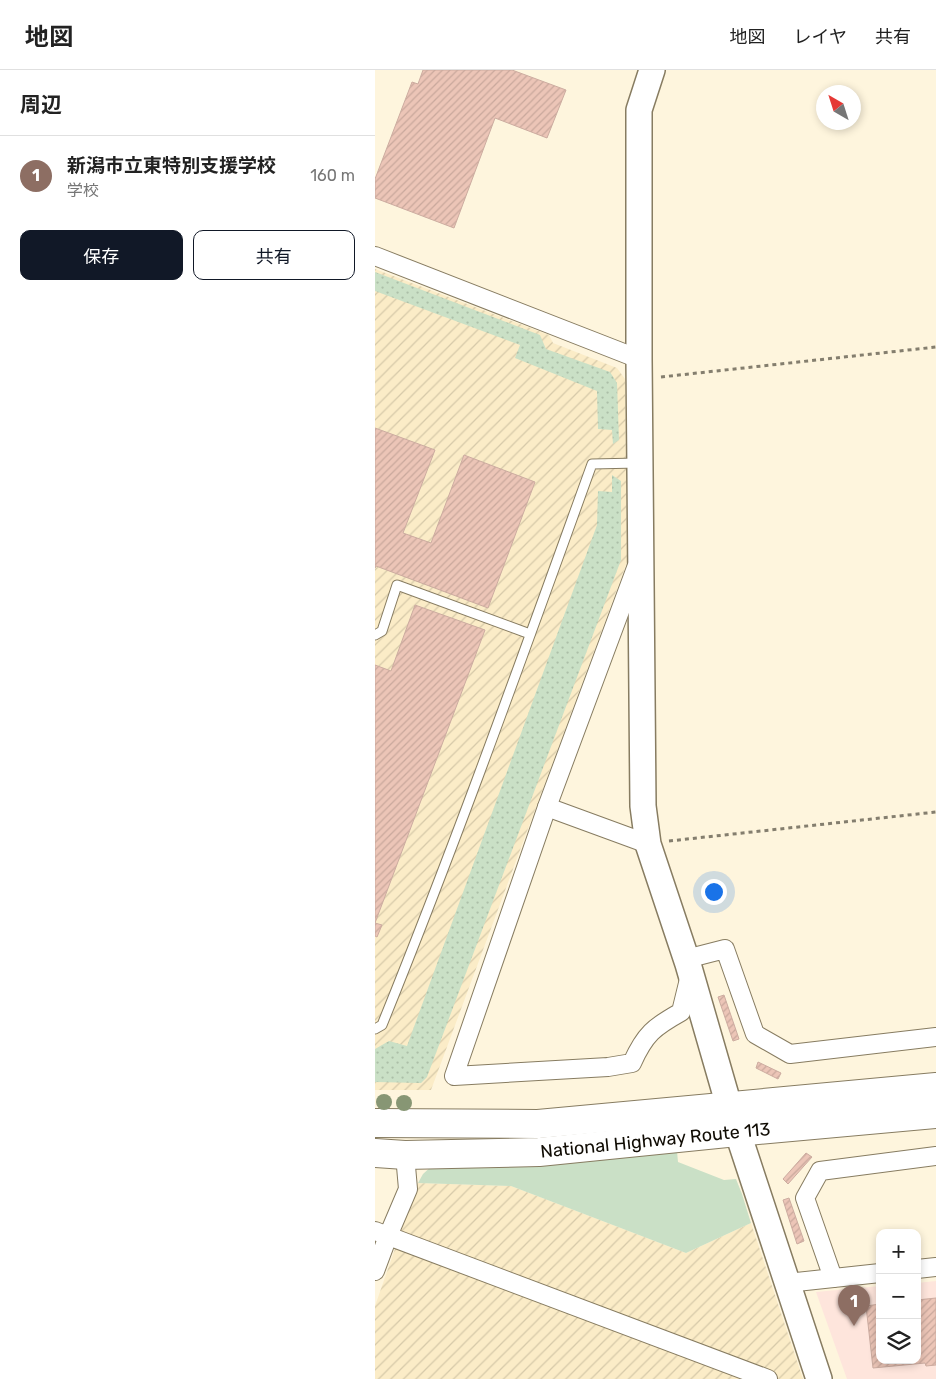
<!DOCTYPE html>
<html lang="ja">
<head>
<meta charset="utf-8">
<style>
	:root { --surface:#fff; --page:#f2f2f2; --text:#222; --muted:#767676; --line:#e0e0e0; --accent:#111827 }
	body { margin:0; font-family:Rubik,"Noto Sans JP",sans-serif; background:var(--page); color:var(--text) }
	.controls { position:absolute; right:15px; bottom:15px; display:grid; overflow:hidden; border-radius:10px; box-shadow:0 2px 8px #0003 }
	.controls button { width:45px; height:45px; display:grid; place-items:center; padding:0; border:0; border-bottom:1px solid var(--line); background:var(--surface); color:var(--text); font:25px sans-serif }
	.compass { position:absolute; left:441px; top:15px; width:45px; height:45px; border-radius:50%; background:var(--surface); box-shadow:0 2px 8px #0003; rotate:321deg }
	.you { position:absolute; left:338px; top:821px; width:18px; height:18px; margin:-12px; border:4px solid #fff; border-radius:50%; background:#1a73e8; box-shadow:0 0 0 8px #1a73e833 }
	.badge { display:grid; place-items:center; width:32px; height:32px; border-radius:50%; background:var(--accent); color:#fff; font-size:16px; font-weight:700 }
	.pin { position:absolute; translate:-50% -41px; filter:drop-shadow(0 1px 2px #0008) }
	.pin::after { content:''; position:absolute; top:26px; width:18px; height:15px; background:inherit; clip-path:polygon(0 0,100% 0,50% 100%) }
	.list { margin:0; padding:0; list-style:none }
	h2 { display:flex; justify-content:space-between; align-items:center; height:65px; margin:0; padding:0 20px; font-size:21px }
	h2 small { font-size:16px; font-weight:400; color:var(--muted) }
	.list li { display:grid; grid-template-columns:32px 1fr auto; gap:15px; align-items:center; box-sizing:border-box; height:80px; padding:0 20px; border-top:1px solid var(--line) }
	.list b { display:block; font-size:19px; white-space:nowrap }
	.list p { margin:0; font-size:16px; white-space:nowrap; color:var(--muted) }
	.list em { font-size:16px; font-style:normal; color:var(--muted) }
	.actions { display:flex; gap:10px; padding:15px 20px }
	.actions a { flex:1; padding:11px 0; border:1px solid var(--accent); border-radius:10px; text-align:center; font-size:18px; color:var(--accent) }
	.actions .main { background:var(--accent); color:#fff }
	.icon { flex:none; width:28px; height:28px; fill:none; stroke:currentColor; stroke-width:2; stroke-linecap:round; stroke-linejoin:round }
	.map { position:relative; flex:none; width:561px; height:1309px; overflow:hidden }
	header { display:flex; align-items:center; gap:30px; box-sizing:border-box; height:70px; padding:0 25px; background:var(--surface); border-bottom:1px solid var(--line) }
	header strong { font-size:24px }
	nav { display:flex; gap:28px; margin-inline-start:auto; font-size:18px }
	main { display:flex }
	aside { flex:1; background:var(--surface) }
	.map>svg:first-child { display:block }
	.industrial { fill:url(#industrial-furrows) }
	.education { fill:#fee5dc }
	.grass { fill:url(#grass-dots) }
	.green { fill:#cae0c6 }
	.building { fill:url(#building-hatch); stroke:#ccaca0 }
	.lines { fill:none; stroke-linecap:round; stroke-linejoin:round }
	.lane-casing { stroke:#877c61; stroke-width:11 }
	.street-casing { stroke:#877c61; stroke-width:20 }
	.secondary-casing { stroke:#877c61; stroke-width:28 }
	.highway-casing { stroke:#877c61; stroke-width:30 }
	.path { stroke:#847e6e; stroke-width:3; stroke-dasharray:4 4; stroke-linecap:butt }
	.lane { stroke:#fff; stroke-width:9 }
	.street { stroke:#fff; stroke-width:18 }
	.secondary { stroke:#fff; stroke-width:25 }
	.highway { stroke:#fff; stroke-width:28 }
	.tree { fill:#879674 }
	.labels { text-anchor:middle; stroke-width:4; stroke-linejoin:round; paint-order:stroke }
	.street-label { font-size:18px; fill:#100c04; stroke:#fff }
</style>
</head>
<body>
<header>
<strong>地図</strong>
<nav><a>地図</a><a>レイヤ</a><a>共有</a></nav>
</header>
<main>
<aside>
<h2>周辺<small></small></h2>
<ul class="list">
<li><span class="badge" style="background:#8d6e63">1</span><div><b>新潟市立東特別支援学校</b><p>学校</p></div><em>160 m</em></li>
</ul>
<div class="actions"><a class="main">保存</a><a>共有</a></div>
</aside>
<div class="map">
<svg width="561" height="1309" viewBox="0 0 561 1309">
	<defs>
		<pattern id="industrial-furrows" width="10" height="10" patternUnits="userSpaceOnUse" patternTransform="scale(1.25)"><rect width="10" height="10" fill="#fbecc7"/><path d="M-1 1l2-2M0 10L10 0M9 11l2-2" fill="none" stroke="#d6c9a9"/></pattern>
		<pattern id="grass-dots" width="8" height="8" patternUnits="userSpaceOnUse" patternTransform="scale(1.25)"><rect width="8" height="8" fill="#cae0c6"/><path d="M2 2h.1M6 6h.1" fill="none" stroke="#acbfa8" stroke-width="1.8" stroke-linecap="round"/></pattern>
		<pattern id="building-hatch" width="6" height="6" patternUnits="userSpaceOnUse" patternTransform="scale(1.25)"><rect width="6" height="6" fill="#ecc5b7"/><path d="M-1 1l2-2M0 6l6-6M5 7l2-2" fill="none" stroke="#c9a89c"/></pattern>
	</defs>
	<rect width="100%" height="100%" fill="#fef5dd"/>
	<g class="industrial">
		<polygon points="0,199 174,265 178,273 242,298 250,309 252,492 56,1020 0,1020"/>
		<polygon points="43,1113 136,1116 311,1183 376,1153 428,1309 0,1309 0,1236"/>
	</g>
	<polygon class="education" points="561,1211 561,1309 472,1309 441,1222 505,1216 505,1290 542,1290 542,1213"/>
	<g class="grass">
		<polygon points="0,202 165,265 171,279 235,302 242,313 244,370 238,374 237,360 223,359 222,321 140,288 145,275 0,221"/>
		<polygon points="237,405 246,411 246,490 52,1007 46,1013 0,1012 0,979 14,971 32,976 222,455 223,421 237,422"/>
	</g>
	<polygon class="green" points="302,1081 303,1092 349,1110 361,1109 367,1124 376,1153 311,1183 136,1116 43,1113 48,1104 59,1094"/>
	<g class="building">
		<polygon points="48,0 137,0 191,20 172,68 120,48 79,158 0,128 0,109 37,12 43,14"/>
		<polygon points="0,358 60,380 28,463 56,473 89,385 160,412 113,538 1,496 0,498"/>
		<polygon points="40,535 110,560 0,853 7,855 2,867 0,866 0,595 16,601"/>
		<polygon points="349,925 364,969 358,971 343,927"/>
		<polygon points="383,992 406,1003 403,1009 381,998"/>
		<polygon points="431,1083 437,1087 413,1114 408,1109"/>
		<polygon points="414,1128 429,1171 422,1174 408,1130"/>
		<polygon points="561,1228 561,1295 551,1296 550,1293 498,1298 491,1236 505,1234 505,1290 542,1290 542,1230"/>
	</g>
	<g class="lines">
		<g class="lane-casing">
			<g id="lane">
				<polyline points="0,565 7,561 22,515 155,564"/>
				<path d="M0,959L7,955C82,770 149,582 217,394L263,393"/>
			</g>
		</g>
		<g class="street-casing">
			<g id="street">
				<polyline points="0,186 264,289"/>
				<path d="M261,498L172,737L79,1006L233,997L257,993C270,964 279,957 306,942L315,905"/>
				<polyline points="172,737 273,774"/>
				<polyline points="311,889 350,879 380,964 415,984 561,967"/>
				<polyline points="0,1161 393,1309"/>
				<polyline points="542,1199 561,1197"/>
				<polyline points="0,1201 13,1166 33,1119 30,1085"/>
				<polyline points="458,1208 430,1128 445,1101 561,1086"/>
				<polyline points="412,1213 505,1203"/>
			</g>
		</g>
		<g class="secondary-casing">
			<polyline id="secondary" points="277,0 264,40 264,289 268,736 273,774 313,894 354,1036 444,1309"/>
		</g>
		<g class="highway-casing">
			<g id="highway">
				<polyline points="0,1053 163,1054 561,1017"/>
				<path id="s1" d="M0,1083L30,1085L164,1082L362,1062L561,1044"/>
			</g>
		</g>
		<g class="path">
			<polyline points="286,307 561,277"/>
			<polyline points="294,771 561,742"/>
		</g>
		<use href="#lane" class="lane"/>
		<use href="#street" class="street"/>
		<use href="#secondary" class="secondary"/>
		<use href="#highway" class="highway"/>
	</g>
	<g class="tree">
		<circle cx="9" cy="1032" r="8"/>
		<circle cx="29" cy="1033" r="8"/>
	</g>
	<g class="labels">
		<g class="street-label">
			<text dy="6" stroke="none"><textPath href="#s1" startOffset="281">National Highway Route 113</textPath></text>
		</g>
	</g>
</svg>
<div class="controls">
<button>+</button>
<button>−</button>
<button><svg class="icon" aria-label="layers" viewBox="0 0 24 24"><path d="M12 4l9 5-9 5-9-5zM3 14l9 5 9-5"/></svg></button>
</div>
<svg class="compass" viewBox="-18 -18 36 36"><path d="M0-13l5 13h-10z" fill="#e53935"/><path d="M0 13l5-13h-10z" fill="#767676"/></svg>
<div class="you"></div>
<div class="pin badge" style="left:479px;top:1256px;background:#8d6e63">1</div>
</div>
</main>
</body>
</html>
